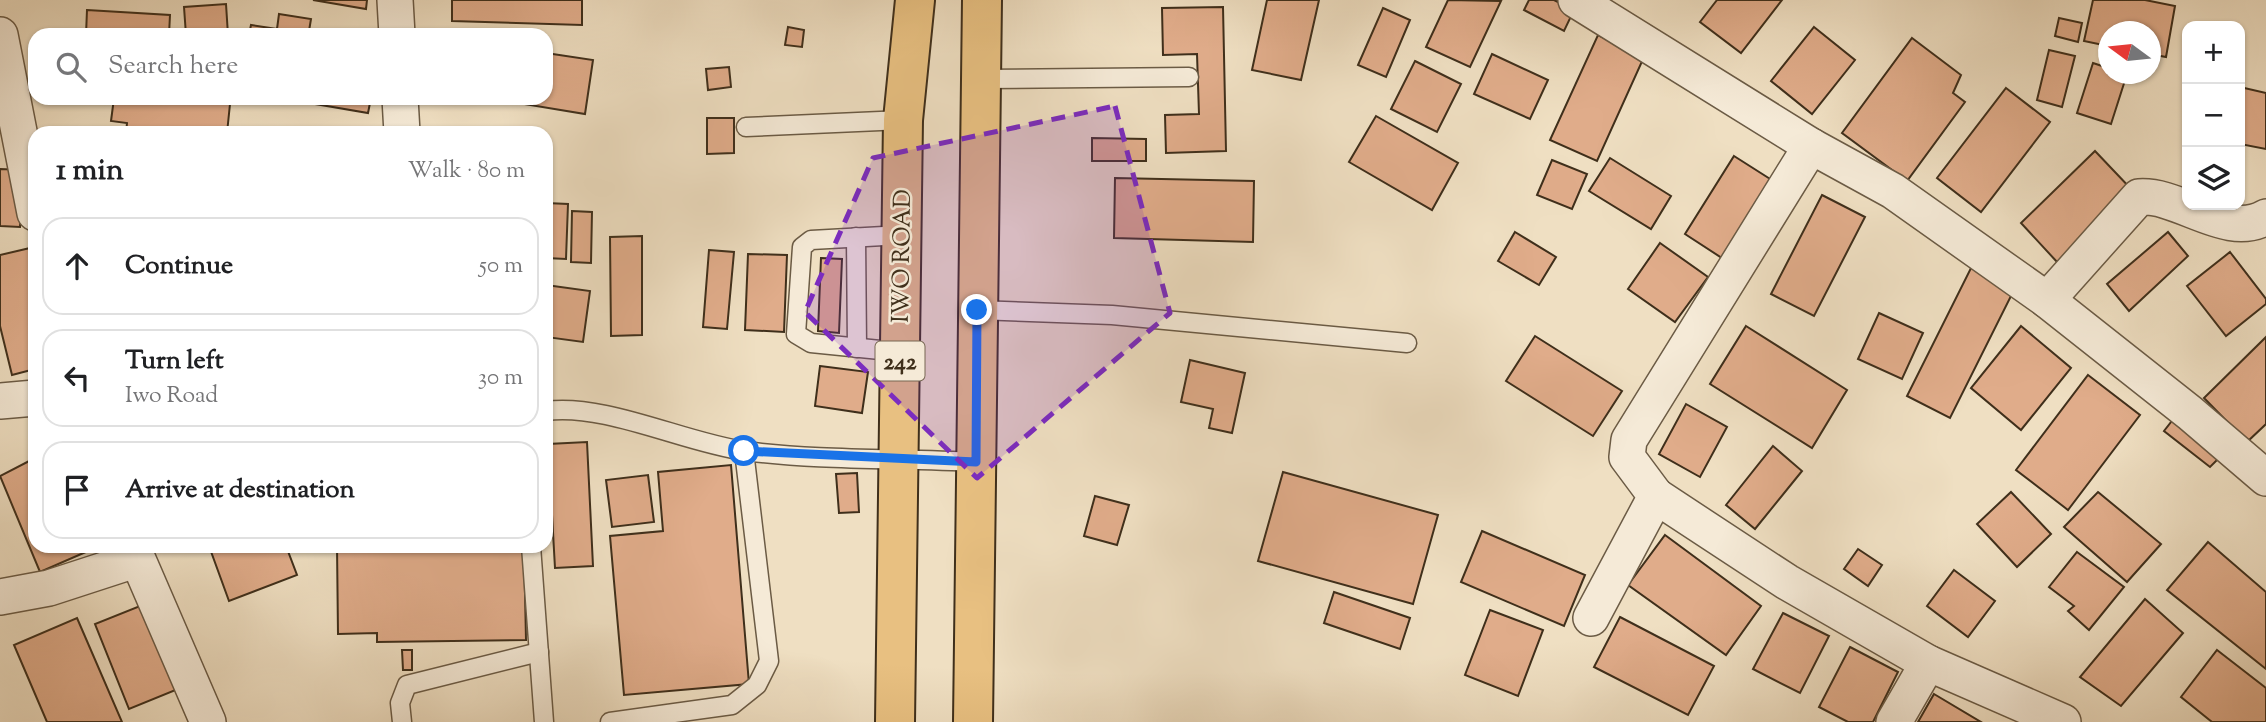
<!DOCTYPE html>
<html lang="en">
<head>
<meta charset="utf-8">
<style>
	:root { --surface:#fff; --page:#f6f6f6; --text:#202124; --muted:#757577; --line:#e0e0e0 }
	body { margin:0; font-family:"Sorts Mill Goudy",serif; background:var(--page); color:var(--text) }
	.controls { position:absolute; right:21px; top:21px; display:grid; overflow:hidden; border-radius:14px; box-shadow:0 2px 5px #0004 }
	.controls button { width:63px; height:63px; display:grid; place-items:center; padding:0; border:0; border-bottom:2px solid var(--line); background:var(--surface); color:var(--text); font:35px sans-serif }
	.compass { position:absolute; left:2098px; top:21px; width:63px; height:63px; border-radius:50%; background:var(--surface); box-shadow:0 2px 5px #0004; rotate:285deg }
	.stop { position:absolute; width:21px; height:21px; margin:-16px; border:5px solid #1a73e8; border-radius:50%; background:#fff }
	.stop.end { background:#1a73e8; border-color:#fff; box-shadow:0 2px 7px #0008 }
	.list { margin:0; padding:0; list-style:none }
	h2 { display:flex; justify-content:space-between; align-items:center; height:91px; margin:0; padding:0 28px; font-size:30px }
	h2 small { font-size:23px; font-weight:400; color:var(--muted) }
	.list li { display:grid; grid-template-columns:46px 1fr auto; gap:21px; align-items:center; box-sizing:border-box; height:98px; margin:0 14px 14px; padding:0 14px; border:2px solid var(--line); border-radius:21px }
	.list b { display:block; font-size:26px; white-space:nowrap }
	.list p { margin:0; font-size:23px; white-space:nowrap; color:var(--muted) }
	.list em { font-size:23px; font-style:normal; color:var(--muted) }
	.icon { flex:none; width:38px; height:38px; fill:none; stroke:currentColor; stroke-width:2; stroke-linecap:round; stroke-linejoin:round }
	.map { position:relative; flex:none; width:2266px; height:722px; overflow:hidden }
	.search { position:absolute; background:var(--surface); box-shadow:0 2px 5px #0004; left:28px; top:28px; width:525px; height:77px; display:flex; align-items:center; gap:18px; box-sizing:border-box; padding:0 24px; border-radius:21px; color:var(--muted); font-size:26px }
	.panel { position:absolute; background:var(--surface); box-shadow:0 2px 5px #0004; left:28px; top:126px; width:525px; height:427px; border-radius:21px }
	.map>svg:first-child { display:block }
	.building { fill:#e0ac8a; stroke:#3f2f1b; stroke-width:2 }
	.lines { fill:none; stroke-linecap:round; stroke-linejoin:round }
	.lane-casing { stroke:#6b5b45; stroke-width:21 }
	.street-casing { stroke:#6b5b45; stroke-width:38 }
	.primary-casing { stroke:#3f2f1b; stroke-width:42 }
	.lane { stroke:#f5ead7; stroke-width:18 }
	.street { stroke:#f5ead7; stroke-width:35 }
	.primary { stroke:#e8c081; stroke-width:38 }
	.route { stroke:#1a73e8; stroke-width:9 }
	.marked { fill:#7b2cbf; fill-opacity:0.2; stroke:#7b2cbf; stroke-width:5; stroke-dasharray:14 9; stroke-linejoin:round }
	.labels { text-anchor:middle; stroke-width:5; stroke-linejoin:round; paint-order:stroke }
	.shield { fill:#f5ead7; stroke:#766753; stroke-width:2 }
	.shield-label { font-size:23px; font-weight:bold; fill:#3f2f1b }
	.street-label { font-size:24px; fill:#3f2f1b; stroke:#f5ead7 }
</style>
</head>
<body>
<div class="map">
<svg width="2266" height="722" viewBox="0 0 2266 722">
	<rect width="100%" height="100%" fill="#efdfc2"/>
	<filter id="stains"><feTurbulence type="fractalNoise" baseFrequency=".00286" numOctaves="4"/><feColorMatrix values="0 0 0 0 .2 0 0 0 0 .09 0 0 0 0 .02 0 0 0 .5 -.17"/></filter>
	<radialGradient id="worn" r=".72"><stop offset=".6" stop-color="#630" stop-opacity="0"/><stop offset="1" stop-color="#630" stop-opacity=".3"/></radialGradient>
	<g class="building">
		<polygon points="313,0 367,0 366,9"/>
		<polygon points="452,0 582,0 582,25 452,21"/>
		<polygon points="1267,0 1319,0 1301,80 1252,70"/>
		<polygon points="1448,0 1501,1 1470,67 1426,47"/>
		<polygon points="1529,0 1554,0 1574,10 1564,31 1524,10"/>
		<polygon points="1717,0 1782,0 1741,53 1700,22"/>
		<polygon points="2093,0 2145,0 2175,6 2166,57 2150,54 2150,32 2108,32 2108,46 2084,41"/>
		<polygon points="226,4 228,35 186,35 184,7"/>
		<polygon points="1223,7 1226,151 1166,153 1165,115 1199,114 1197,54 1163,55 1162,8"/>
		<polygon points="1383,8 1410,20 1386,77 1358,65"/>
		<polygon points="87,10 170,15 169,35 86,35"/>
		<polygon points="279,14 311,19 309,31 332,35 249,35 251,25 277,29"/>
		<polygon points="2059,18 2082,23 2078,42 2055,36"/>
		<polygon points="788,27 804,30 802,47 785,45"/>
		<polygon points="1814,27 1855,60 1812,114 1771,81"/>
		<polygon points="1598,35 1644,57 1597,161 1550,140"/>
		<polygon points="1912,38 1961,75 1953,93 1965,102 1907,181 1842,133"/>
		<polygon points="2049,50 2075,56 2062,107 2037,100"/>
		<polygon points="546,53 593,60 585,114 524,104 525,98 546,98"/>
		<polygon points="1492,54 1548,80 1530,119 1474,94"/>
		<polygon points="1415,61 1461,84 1437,132 1391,109"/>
		<polygon points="2093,63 2108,68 2108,74 2127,74 2111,124 2077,113"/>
		<polygon points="729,67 731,87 708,90 706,69"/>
		<polygon points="2240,87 2266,93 2266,149 2240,144"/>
		<polygon points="2006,88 2050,122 1981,212 1937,178"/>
		<polygon points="114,98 179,98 230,104 227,133 126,133 127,123 111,121"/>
		<polygon points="280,98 371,98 368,113"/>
		<polygon points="1376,116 1458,163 1432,210 1349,162"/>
		<polygon points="707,118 734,118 734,153 707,154"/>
		<polygon points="1092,138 1146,139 1146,161 1092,161"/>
		<polygon points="2095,151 2133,191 2058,263 2021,223"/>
		<polygon points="1734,156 1778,184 1728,262 1685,234"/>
		<polygon points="1610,158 1671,196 1651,229 1589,191"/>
		<polygon points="1552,160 1587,174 1572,209 1537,195"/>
		<polygon points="0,169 23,170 20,227 0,226"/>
		<polygon points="1115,178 1254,181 1253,242 1114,238"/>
		<polygon points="1822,195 1865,217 1814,316 1771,294"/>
		<polygon points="546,203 568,204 566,259 546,258"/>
		<polygon points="572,211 592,212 591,263 571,262"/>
		<polygon points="1515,232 1556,257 1539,285 1498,261"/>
		<polygon points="2168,232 2188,256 2129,311 2107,284"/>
		<polygon points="642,236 642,335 611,336 610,237"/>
		<polygon points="1660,243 1708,277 1675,322 1628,289"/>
		<polygon points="30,248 35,269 35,369 12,375 0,326 0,255"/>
		<polygon points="709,250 734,252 727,329 703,327"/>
		<polygon points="2230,252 2266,299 2266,304 2226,336 2187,286"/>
		<polygon points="748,254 787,255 784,332 745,330"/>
		<polygon points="821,258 842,259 839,333 818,331"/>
		<polygon points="1974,262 2017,284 1950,418 1907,396"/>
		<polygon points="546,285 590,291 583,342 546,337"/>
		<polygon points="1879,313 1923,333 1902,379 1858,359"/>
		<polygon points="1746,326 1847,390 1812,448 1710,384"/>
		<polygon points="2021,326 2071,368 2021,430 1971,388"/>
		<polygon points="1535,336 1622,391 1593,436 1506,381"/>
		<polygon points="2266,337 2266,424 2247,442 2204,398"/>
		<polygon points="1190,360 1245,373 1232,433 1209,428 1213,409 1181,402"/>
		<polygon points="820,366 868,372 862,413 815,406"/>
		<polygon points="2088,375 2140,415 2068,510 2016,470"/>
		<polygon points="1686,404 1727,427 1700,477 1659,454"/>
		<polygon points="2175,417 2222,455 2210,467 2164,431"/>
		<polygon points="587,442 593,566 555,568 548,444"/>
		<polygon points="1773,446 1802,471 1755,529 1726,505"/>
		<polygon points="35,458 35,546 95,548 40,572 0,476"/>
		<polygon points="731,465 749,684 624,695 610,536 663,531 658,472"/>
		<polygon points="1283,472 1438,515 1413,604 1258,561"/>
		<polygon points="857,473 859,512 839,513 836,474"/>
		<polygon points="648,475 654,522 612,527 606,480"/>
		<polygon points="2011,492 2051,534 2017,567 1977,524"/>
		<polygon points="2098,492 2161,544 2127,582 2064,527"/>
		<polygon points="1095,496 1129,505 1117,545 1084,536"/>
		<polygon points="1482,531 1585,575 1564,626 1461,582"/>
		<polygon points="1665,535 1761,606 1726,655 1628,585"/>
		<polygon points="2208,542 2266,592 2266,669 2167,590"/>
		<polygon points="209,546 286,546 297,575 229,601"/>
		<polygon points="337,546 524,546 526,640 377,642 377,633 338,634"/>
		<polygon points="1858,549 1882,565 1868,586 1844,569"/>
		<polygon points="2077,552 2124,587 2089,630 2068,611 2074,606 2049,587"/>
		<polygon points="1954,570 1995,601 1968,637 1927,606"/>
		<polygon points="1334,592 1410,618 1400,649 1324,623"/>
		<polygon points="2145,599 2183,633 2121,706 2080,677"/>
		<polygon points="150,602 183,687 129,709 95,624"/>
		<polygon points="1490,610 1543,630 1518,696 1465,675"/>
		<polygon points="1783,613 1829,636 1800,693 1753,669"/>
		<polygon points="1620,617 1714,666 1688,715 1594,667"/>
		<polygon points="77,618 122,722 47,722 14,645"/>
		<polygon points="1850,647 1898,672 1873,722 1848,722 1819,707"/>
		<polygon points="402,650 412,650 412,670 403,670"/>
		<polygon points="2217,650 2266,688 2266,722 2212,722 2181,697"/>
		<polygon points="1934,694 1981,722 1918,722"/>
	</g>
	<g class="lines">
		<g class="lane-casing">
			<g id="lane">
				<polyline points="980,79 1189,77"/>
				<polyline points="746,127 903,120"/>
				<polyline points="856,237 857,348"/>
				<polyline points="977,310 1112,315 1407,343"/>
				<polyline points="900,352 811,343 796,334 802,247 811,240 902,235"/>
				<path d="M546,411C606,403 685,443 745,451C821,461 899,458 976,462"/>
				<polyline points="531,546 544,722"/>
				<polyline points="402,722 400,703 407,685 539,652"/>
				<polyline points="610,722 732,705 757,685 769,661 744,451"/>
			</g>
		</g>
		<g class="street-casing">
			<g id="street">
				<polyline points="395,0 397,35"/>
				<polyline points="1576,0 1811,146 1893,191 2047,300 2190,413 2266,478"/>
				<polyline points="0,35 35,213"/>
				<polyline points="400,98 402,133"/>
				<path d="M2047,300L2139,197C2180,194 2227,240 2266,217"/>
				<polyline points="0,401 35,398"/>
				<polyline points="1656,496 1787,582 1928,663 2063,722"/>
				<polyline points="132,546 208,722"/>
				<polyline points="0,597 49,588 135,560"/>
				<polyline points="1591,618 1656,496 1627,457 1629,440 1811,146"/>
				<polyline points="1894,722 1928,663"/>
			</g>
		</g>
		<g class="primary-casing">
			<g id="primary">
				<polyline points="895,722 903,120 915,0"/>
				<polyline points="973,722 982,0"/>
			</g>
		</g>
		<use href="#lane" class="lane"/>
		<use href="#street" class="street"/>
		<use href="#primary" class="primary"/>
	</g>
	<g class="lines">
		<polyline class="route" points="744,451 976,462 977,310"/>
	</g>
	<path class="marked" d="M1115,106L1170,313L977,478L805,312L873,158Z"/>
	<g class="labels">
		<rect class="shield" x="875.5" y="341.5" width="49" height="39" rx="5"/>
		<g class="shield-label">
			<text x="900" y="369">242</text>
		</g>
		<g class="street-label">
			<text transform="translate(901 256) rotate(-89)" y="8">IWO ROAD</text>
		</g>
	</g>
	<rect width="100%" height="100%" filter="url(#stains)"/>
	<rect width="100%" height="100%" fill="url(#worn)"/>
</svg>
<div class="controls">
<button>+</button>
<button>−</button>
<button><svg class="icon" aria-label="layers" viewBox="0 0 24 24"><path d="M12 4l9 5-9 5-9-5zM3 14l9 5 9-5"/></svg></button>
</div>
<svg class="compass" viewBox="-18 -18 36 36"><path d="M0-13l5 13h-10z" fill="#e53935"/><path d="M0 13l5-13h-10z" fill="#757577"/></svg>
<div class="stop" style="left:744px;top:451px"></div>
<div class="stop end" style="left:977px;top:310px"></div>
<div class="search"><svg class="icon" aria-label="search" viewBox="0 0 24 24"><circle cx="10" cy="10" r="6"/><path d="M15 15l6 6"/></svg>Search here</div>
<section class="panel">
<h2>1 min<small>Walk · 80 m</small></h2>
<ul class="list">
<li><svg class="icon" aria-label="ahead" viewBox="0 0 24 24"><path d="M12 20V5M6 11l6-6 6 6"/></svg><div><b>Continue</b></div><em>50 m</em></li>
<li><svg class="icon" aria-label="left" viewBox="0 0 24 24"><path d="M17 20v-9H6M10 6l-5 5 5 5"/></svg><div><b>Turn left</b><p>Iwo Road</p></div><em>30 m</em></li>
<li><svg class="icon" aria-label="arrive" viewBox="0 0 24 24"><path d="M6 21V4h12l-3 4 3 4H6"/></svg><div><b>Arrive at destination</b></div></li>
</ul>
</section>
</div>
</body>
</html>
